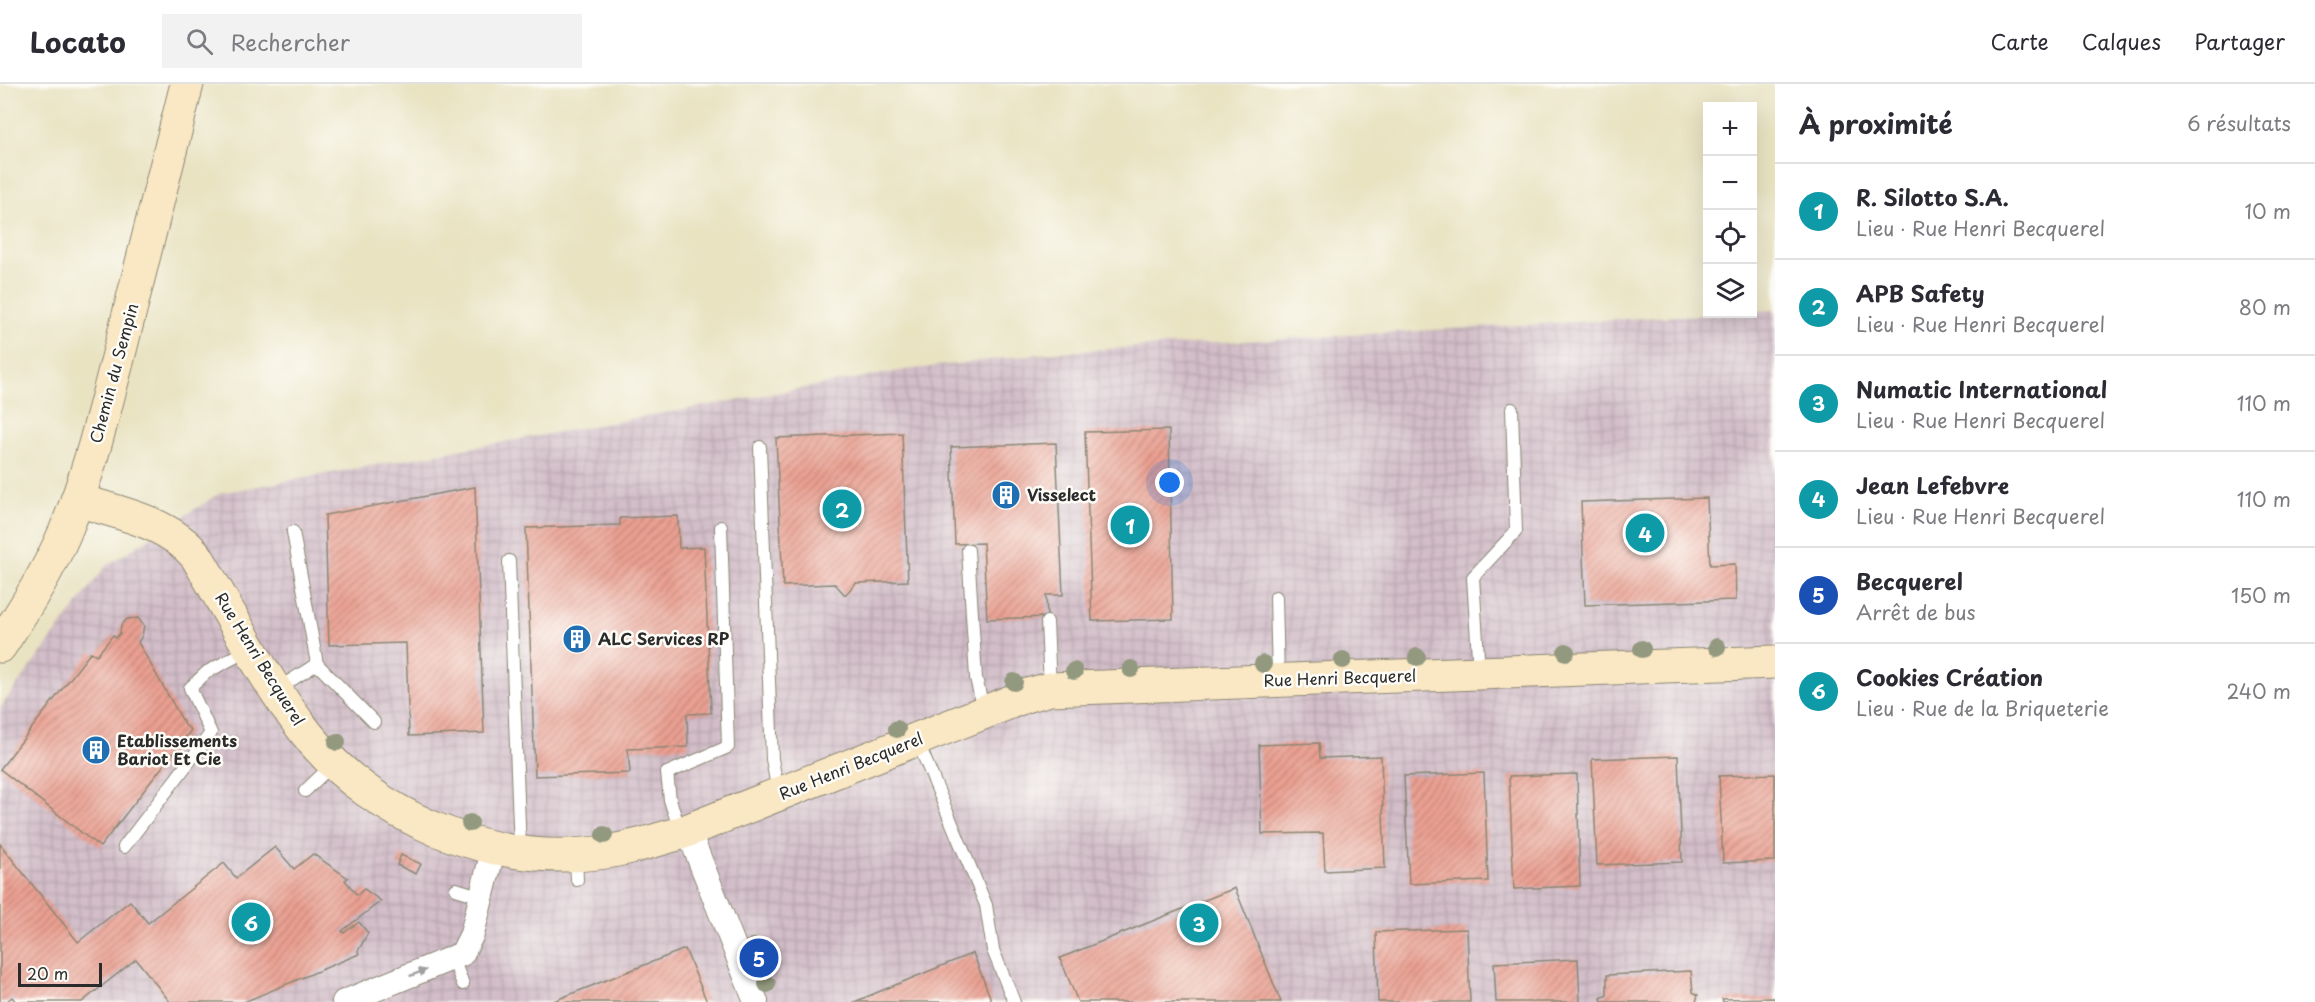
<!DOCTYPE html>
<html lang="fr">
<head>
<meta charset="utf-8">
<style>
	:root { --surface:#fff; --page:#f2f2f3; --text:#2b2b33; --muted:#7c7c81; --line:#e1e1e2; --accent:#111827 }
	body { margin:0; font-family:"Playpen Sans",sans-serif; background:var(--page); color:var(--text) }
	.controls { position:absolute; right:18px; top:18px; display:grid; overflow:hidden; border-radius:0px; box-shadow:0 6px 24px #0002 }
	.controls button { width:54px; height:54px; display:grid; place-items:center; padding:0; border:0; border-bottom:2px solid var(--line); background:var(--surface); color:var(--text); font:30px sans-serif }
	.scale { position:absolute; left:18px; bottom:15px; width:84px; box-sizing:border-box; padding-left:6px; border:3px solid #2b2b2b; border-top:0; font-size:16px; line-height:21px; white-space:nowrap; color:#2b2b2b; -webkit-text-stroke:4px #fdfcf7; paint-order:stroke }
	.you { position:absolute; left:1170px; top:399px; width:21px; height:21px; margin:-15px; border:4px solid #fff; border-radius:50%; background:#1a73e8; box-shadow:0 0 0 9px #1a73e833 }
	.badge { display:grid; place-items:center; width:39px; height:39px; border-radius:50%; background:var(--accent); color:#fff; font-size:20px; font-weight:700 }
	.pin { position:absolute; translate:-50% -50%; border:3px solid #fff; box-shadow:0 2px 6px #0006 }
	.list { margin:0; padding:0; list-style:none }
	h2 { display:flex; justify-content:space-between; align-items:center; height:78px; margin:0; padding:0 24px; font-size:26px }
	h2 small { font-size:20px; font-weight:400; color:var(--muted) }
	.list li { display:grid; grid-template-columns:39px 1fr auto; gap:18px; align-items:center; box-sizing:border-box; height:96px; padding:0 24px; border-top:2px solid var(--line) }
	.list b { display:block; font-size:22px; white-space:nowrap }
	.list p { margin:0; font-size:20px; white-space:nowrap; color:var(--muted) }
	.list em { font-size:20px; font-style:normal; color:var(--muted) }
	.icon { flex:none; width:33px; height:33px; fill:none; stroke:currentColor; stroke-width:2; stroke-linecap:round; stroke-linejoin:round }
	.map { position:relative; flex:none; width:1775px; height:918px; overflow:hidden }
	header { display:flex; align-items:center; gap:36px; box-sizing:border-box; height:84px; padding:0 30px; background:var(--surface); border-bottom:2px solid var(--line) }
	header strong { font-size:28px }
	nav { display:flex; gap:33px; margin-inline-start:auto; font-size:21px }
	.search { width:420px; height:54px; background:var(--page); display:flex; align-items:center; gap:15px; box-sizing:border-box; padding:0 21px; border-radius:0px; color:var(--muted); font-size:22px }
	main { display:flex }
	aside { flex:1; background:var(--surface) }
	.map>svg:first-child { display:block }
	.industrial { fill:url(#industrial-grid) }
	.building { fill:url(#building-hatch) }
	.lines { fill:none; stroke-linecap:round; stroke-linejoin:round }
	.lane-casing { stroke:#8a8776; stroke-width:14 }
	.street-casing { stroke:#8a8776; stroke-width:26 }
	.secondary-casing { stroke:#8a8776; stroke-width:35 }
	.lane { stroke:#fff; stroke-width:12 }
	.street { stroke:#fff; stroke-width:24 }
	.secondary { stroke:#fae7c3; stroke-width:33 }
	.tree { fill:#92997e }
	.oneway { fill:#a0a0a0 }
	.labels { text-anchor:middle; stroke-width:5; stroke-linejoin:round; paint-order:stroke }
	.street-label { font-size:16px; fill:#2b2b2b; stroke:#fdfcf7 }
	.poi-label { font-size:16px; font-weight:bold; fill:#2b2b2b; stroke:#fdfcf7; text-anchor:start }
</style>
</head>
<body>
<header>
<strong>Locato</strong>
<div class="search"><svg class="icon" aria-label="search" viewBox="0 0 24 24"><circle cx="10" cy="10" r="6"/><path d="M15 15l6 6"/></svg>Rechercher</div>
<nav><a>Carte</a><a>Calques</a><a>Partager</a></nav>
</header>
<main>
<div class="map">
<svg width="1775" height="918" viewBox="0 0 1775 918">
	<defs>
		<pattern id="industrial-grid" width="8" height="8" patternUnits="userSpaceOnUse" patternTransform="scale(1.5)"><rect width="8" height="8" fill="#d2bdc8"/><path d="M0 4h8M4 0v8" fill="none" stroke="#b4a3ac"/></pattern>
		<pattern id="building-hatch" width="6" height="6" patternUnits="userSpaceOnUse" patternTransform="scale(1.5)"><rect width="6" height="6" fill="#eba092"/><path d="M-1 1l2-2M0 6l6-6M5 7l2-2" fill="none" stroke="#bf8377"/></pattern>
	</defs>
	<rect width="100%" height="100%" fill="#fdfcf7"/>
	<filter id="ink" filterUnits="userSpaceOnUse"><feTurbulence type="fractalNoise" baseFrequency=".0167" numOctaves="2"/><feDisplacementMap in="SourceGraphic" scale="12" xChannelSelector="R" yChannelSelector="G"/><feConvolveMatrix kernelMatrix="1 2 1 2 8 2 1 2 1" color-interpolation-filters="sRGB"/></filter>
	<filter id="wash" filterUnits="userSpaceOnUse"><feTurbulence type="fractalNoise" baseFrequency=".008" numOctaves="4" result="noise"/><feDisplacementMap in="SourceGraphic" scale="24" xChannelSelector="R" yChannelSelector="G"/><feGaussianBlur stdDeviation="1.35" result="paint"/><feColorMatrix in="noise" values="0 0 0 0 0 0 0 0 0 0 0 0 0 0 0 0 0 1.4 0 .05"/><feComposite in="paint" operator="in"/></filter>
	<g filter="url(#wash)">
		<rect width="100%" height="100%" fill="#e9e3c2"/>
		<polygon class="industrial" points="1775,226 1775,918 0,918 0,624 106,482 220,409 905,286 1056,268 1713,230 1752,230 1753,227"/>
		<g id="blocks">
			<g class="building">
				<polygon points="1169,346 1173,535 1092,537 1085,348"/>
				<polygon points="902,349 908,497 856,499 845,511 835,500 783,502 776,354"/>
				<polygon points="1056,359 1063,511 1046,511 1047,533 987,535 983,459 955,460 951,363"/>
				<polygon points="475,403 484,649 409,652 406,559 329,561 325,431"/>
				<polygon points="1707,414 1710,481 1735,480 1736,516 1585,521 1581,418"/>
				<polygon points="678,432 679,464 704,463 711,629 687,630 688,663 628,665 630,689 535,692 526,444 620,441 620,434"/>
				<polygon points="138,534 144,542 142,552 138,558 185,641 191,646 100,763 0,685 91,568 97,571 113,551 116,554 120,549 121,541 127,535"/>
				<polygon points="1319,659 1320,674 1381,672 1385,784 1325,787 1323,749 1262,750 1259,661"/>
				<polygon points="1678,672 1682,778 1597,781 1592,675"/>
				<polygon points="1484,689 1488,797 1409,800 1404,692"/>
				<polygon points="1577,690 1580,802 1514,805 1509,692"/>
				<polygon points="1775,690 1775,777 1723,779 1719,692"/>
				<polygon points="0,760 78,858 130,817 148,839 224,779 236,794 275,763 294,785 313,770 348,794 345,796 357,811 364,805 381,817 342,847 344,849 359,838 368,849 358,867 359,870 244,918 170,918 136,875 82,918 16,918 12,913 6,918 0,918"/>
				<polygon points="401,771 421,780 416,790 397,781"/>
				<polygon points="1235,804 1281,918 1078,918 1060,874"/>
				<polygon points="1467,845 1470,918 1378,918 1376,848"/>
				<polygon points="685,865 707,918 551,918 619,891"/>
				<polygon points="973,869 992,918 854,918"/>
				<polygon points="1578,875 1580,918 1496,918 1494,879"/>
				<polygon points="1691,887 1693,908 1698,911 1696,918 1602,918 1601,914 1607,911 1607,891"/>
				<polygon points="1775,914 1775,918 1723,918 1722,915"/>
			</g>
		</g>
	</g>
	<g filter="url(#ink)">
		<use href="#blocks" fill-opacity="0" stroke="#8a8776" stroke-width="1.5"/>
		<g class="lines">
			<g class="lane-casing">
				<g id="lane">
					<polyline points="760,363 772,675 778,709"/>
					<polyline points="293,448 317,580 374,638"/>
					<polyline points="968,466 976,594 984,628"/>
					<polyline points="509,477 520,767"/>
					<polyline points="1276,513 1278,596"/>
					<polyline points="1047,538 1050,603"/>
					<polyline points="1479,589 1473,493 1516,447 1512,325"/>
					<polyline points="277,605 317,580"/>
					<polyline points="917,656 986,821 993,866 1014,918"/>
					<polyline points="305,707 333,680"/>
					<polyline points="680,747 670,716 667,689 728,663 721,443"/>
					<polyline points="124,763 211,649 190,604 207,588 248,566"/>
					<polyline points="576,772 577,796"/>
					<polyline points="456,805 482,813"/>
					<polyline points="453,875 463,900"/>
				</g>
			</g>
			<g class="street-casing">
				<g id="street">
					<polyline points="688,746 756,918"/>
					<polyline points="344,918 462,870 472,850 494,763"/>
				</g>
			</g>
			<g class="secondary-casing">
				<g id="secondary">
					<path d="M77,416C119,429 169,438 197,473C232,532 264,596 307,650C374,734 491,782 597,769C626,766 653,757 681,749L1028,611L1050,605L1775,578"/>
					<path d="M0,562C24,526 48,488 65,448C88,393 102,335 117,278C141,186 164,93 187,0"/>
				</g>
			</g>
			<use href="#lane" class="lane"/>
			<use href="#street" class="street"/>
			<use href="#secondary" class="secondary"/>
		</g>
		<g class="tree">
			<circle cx="1717" cy="563" r="9"/>
			<circle cx="1642" cy="565" r="9"/>
			<circle cx="1566" cy="568" r="9"/>
			<circle cx="1417" cy="573" r="9"/>
			<circle cx="1343" cy="576" r="9"/>
			<circle cx="1263" cy="580" r="9"/>
			<circle cx="1131" cy="585" r="9"/>
			<circle cx="1074" cy="587" r="9"/>
			<circle cx="1014" cy="598" r="9"/>
			<circle cx="897" cy="645" r="9"/>
			<circle cx="337" cy="658" r="9"/>
			<circle cx="470" cy="739" r="9"/>
			<circle cx="604" cy="751" r="9"/>
			<circle cx="753" cy="863" r="9"/>
			<circle cx="767" cy="900" r="9"/>
		</g>
		<defs><path id="oneway-solid" d="M-6-.8H1V-3.2L6.5 0L1 3.2V.8H-6Z" transform="scale(1.5)"/></defs>
		<use class="oneway" href="#oneway-solid" transform="translate(418 889) rotate(-21)"/>
	</g>
	<defs>
		<g id="building-disc" transform="scale(1.5)"><circle r="9.5" fill="#1f6fb2" stroke="#fdfcf7"/><path d="M-4-6H4V6H1V3H-1V6H-4ZM-2.5-4.3h1.7v1.8h-1.7ZM.8-4.3h1.7v1.8H.8ZM-2.5-1h1.7V.8h-1.7ZM.8-1h1.7V.8H.8Z" fill="#fff"/></g>
	</defs>
	<g fill-rule="evenodd">
		<use href="#building-disc" x="1006" y="411"/>
		<use href="#building-disc" x="577" y="555"/>
		<use href="#building-disc" x="96" y="666"/>
	</g>
	<g class="labels">
		<g class="street-label">
			<text transform="translate(114 289) rotate(-75)" y="6">Chemin du Sempin</text>
			<text transform="translate(260 575) rotate(58)" y="6">Rue Henri Becquerel</text>
			<text transform="translate(1340 594) rotate(-2)" y="6">Rue Henri Becquerel</text>
			<text transform="translate(851 682) rotate(-22)" y="6">Rue Henri Becquerel</text>
		</g>
		<g class="poi-label">
			<text x="1027" y="417">Visselect</text>
			<text x="598" y="561">ALC Services RP</text>
			<text x="117" y="663">Etablissements<tspan x="117" dy="18">Bariot Et Cie</tspan></text>
		</g>
	</g>
</svg>
<div class="controls">
<button>+</button>
<button>−</button>
<button><svg class="icon" aria-label="locate" viewBox="0 0 24 24"><circle cx="12" cy="12" r="6"/><path d="M12 2v4M12 18v4M2 12h4M18 12h4"/></svg></button>
<button><svg class="icon" aria-label="layers" viewBox="0 0 24 24"><path d="M12 4l9 5-9 5-9-5zM3 14l9 5 9-5"/></svg></button>
</div>
<div class="scale">20 m</div>
<div class="you"></div>
<div class="pin badge" style="left:1130px;top:441px;background:#0f9aa8">1</div>
<div class="pin badge" style="left:842px;top:425px;background:#0f9aa8">2</div>
<div class="pin badge" style="left:1199px;top:839px;background:#0f9aa8">3</div>
<div class="pin badge" style="left:1645px;top:449px;background:#0f9aa8">4</div>
<div class="pin badge" style="left:759px;top:874px;background:#1a4fb4">5</div>
<div class="pin badge" style="left:251px;top:838px;background:#0f9aa8">6</div>
</div>
<aside>
<h2>À proximité<small>6 résultats</small></h2>
<ul class="list">
<li><span class="badge" style="background:#0f9aa8">1</span><div><b>R. Silotto S.A.</b><p>Lieu · Rue Henri Becquerel</p></div><em>10 m</em></li>
<li><span class="badge" style="background:#0f9aa8">2</span><div><b>APB Safety</b><p>Lieu · Rue Henri Becquerel</p></div><em>80 m</em></li>
<li><span class="badge" style="background:#0f9aa8">3</span><div><b>Numatic International</b><p>Lieu · Rue Henri Becquerel</p></div><em>110 m</em></li>
<li><span class="badge" style="background:#0f9aa8">4</span><div><b>Jean Lefebvre</b><p>Lieu · Rue Henri Becquerel</p></div><em>110 m</em></li>
<li><span class="badge" style="background:#1a4fb4">5</span><div><b>Becquerel</b><p>Arrêt de bus</p></div><em>150 m</em></li>
<li><span class="badge" style="background:#0f9aa8">6</span><div><b>Cookies Création</b><p>Lieu · Rue de la Briqueterie</p></div><em>240 m</em></li>
</ul>
</aside>
</main>
</body>
</html>
